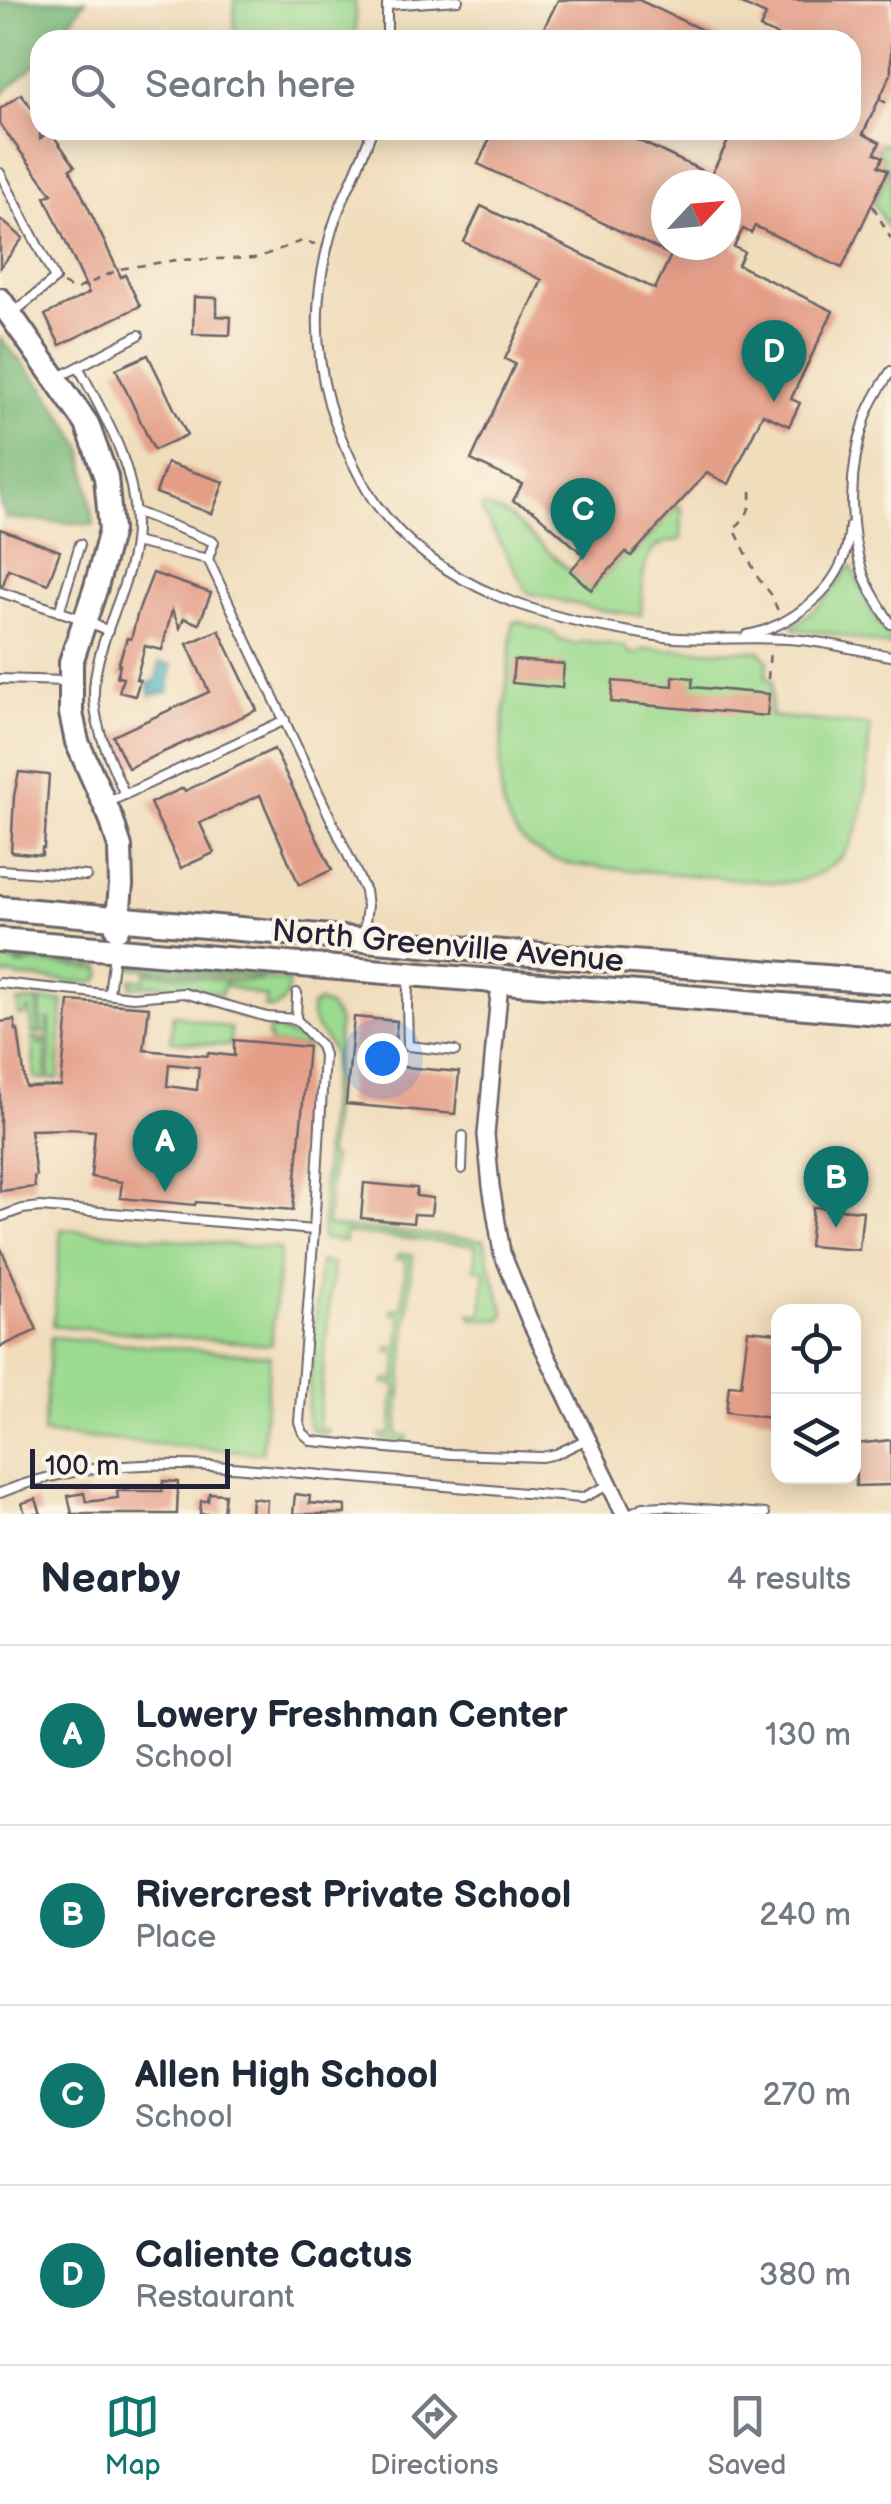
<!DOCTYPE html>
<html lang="en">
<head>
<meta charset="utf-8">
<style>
	:root { --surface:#fff; --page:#f6f6f7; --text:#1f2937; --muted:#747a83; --line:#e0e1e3; --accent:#0f766e }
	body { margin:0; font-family:"Balsamiq Sans",sans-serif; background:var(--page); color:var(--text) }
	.controls { position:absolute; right:30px; bottom:30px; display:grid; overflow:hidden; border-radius:20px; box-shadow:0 5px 25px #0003 }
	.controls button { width:90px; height:90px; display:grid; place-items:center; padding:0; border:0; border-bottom:2px solid var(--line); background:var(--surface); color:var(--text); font:50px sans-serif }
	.compass { position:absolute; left:651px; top:170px; width:90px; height:90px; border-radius:50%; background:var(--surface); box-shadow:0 5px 25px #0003; rotate:64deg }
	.scale { position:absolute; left:30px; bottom:25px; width:200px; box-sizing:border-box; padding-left:10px; border:5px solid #22223b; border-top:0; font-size:28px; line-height:35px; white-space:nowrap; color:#22223b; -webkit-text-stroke:8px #fcf5e5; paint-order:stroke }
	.you { position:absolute; left:382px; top:1058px; width:35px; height:35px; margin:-25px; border:8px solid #fff; border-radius:50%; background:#1a73e8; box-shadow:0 0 0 15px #1a73e833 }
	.badge { display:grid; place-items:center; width:65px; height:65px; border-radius:50%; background:var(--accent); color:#fff; font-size:32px; font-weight:700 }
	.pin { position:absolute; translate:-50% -82px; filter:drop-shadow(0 2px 5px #0008) }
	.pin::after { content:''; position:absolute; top:52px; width:35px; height:30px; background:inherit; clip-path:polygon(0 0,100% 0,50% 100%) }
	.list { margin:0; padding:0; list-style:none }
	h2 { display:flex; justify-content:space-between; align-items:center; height:130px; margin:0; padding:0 40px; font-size:42px }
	h2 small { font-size:32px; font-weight:400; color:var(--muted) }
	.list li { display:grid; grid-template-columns:65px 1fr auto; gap:30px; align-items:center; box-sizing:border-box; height:180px; padding:0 40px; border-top:2px solid var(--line) }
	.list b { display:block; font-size:38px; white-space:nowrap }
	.list p { margin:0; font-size:32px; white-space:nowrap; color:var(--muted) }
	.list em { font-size:32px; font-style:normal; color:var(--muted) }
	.icon { flex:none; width:55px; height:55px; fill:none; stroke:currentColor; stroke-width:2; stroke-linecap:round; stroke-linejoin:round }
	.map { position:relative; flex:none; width:891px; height:1514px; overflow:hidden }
	.search { position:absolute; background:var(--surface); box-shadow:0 5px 25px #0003; left:30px; right:30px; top:30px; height:110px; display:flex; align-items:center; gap:25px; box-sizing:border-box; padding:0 35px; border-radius:30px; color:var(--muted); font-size:38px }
	.sheet { height:850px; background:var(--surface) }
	nav { display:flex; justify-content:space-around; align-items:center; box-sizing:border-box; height:140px; border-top:2px solid var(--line); background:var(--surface); font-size:28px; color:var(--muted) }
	nav a { display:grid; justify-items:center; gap:5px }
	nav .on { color:var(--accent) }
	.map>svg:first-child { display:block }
	.green { fill:#9bda8f; stroke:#5e7e65; stroke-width:2.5 }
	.forest { fill:#7cba7a; stroke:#4f6e5a; stroke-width:2.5 }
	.water { fill:#41afbe; stroke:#32687c; stroke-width:2.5 }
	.building { fill:#e49e88; fill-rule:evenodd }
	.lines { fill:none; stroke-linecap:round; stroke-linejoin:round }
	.lane-casing { stroke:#6a6368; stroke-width:12 }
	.street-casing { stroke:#6a6368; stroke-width:20 }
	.secondary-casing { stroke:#6a6368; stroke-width:28 }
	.path { stroke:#6a6368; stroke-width:2.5; stroke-dasharray:8 8; stroke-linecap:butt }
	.lane { stroke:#fff; stroke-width:8 }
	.street { stroke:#fff; stroke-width:15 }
	.secondary { stroke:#fff; stroke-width:22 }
	.labels { text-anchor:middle; stroke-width:8; stroke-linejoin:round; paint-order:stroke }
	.street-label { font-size:32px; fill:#22223b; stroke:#fcf5e5 }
</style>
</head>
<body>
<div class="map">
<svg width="891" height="1514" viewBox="0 0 891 1514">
	<rect width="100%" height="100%" fill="#fcf5e5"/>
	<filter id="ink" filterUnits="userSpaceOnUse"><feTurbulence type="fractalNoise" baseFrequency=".01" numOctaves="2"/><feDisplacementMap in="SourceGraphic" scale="20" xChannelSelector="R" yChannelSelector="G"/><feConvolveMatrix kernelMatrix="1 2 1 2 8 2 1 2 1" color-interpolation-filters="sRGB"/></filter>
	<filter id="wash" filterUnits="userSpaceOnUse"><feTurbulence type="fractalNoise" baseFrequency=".0048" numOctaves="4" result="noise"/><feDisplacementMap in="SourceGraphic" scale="40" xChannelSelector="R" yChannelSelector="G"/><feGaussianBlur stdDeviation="2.25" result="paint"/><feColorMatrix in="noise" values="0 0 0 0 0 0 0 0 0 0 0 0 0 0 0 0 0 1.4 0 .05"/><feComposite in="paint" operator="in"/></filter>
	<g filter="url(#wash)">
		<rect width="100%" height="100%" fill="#f0ddbc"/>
		<g class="green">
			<polygon points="234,0 355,0 356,40 235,40"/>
			<polygon points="882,143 891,147 891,233 874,204 889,170 881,164 884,157 877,151"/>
			<path d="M483,505L509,516L591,590L626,552L632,556L678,506L682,508L681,540C636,541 644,582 641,615L600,610L528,593L481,509Z"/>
			<path d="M852,567L872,612L891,641L890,646L827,633L795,629L793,625C817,610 835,592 848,568Z"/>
			<path d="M517,621L554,633L559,640L577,644L583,641L625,646L630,653L637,654L645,649L760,651L768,660L766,678L772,680L771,716L870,726C864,795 873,875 781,883L574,865C492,847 497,792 503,724C506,690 510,656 513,622Z"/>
			<polygon points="0,951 18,953 19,960 28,960 28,954 75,958 77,962 78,958 92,959 99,965 34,959 21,963 11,957 0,956"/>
			<path d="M0,959L10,960L20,966L35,962L93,968L101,969C103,977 98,981 91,983L17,977L16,975H0Z"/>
			<polygon points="129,963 277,975 256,978 123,967"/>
			<path d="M146,972L239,981L288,980C289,995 283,1013 264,1007L267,998L228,986L225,983L221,995L184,986L164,984L131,987V979L145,980Z"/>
			<polygon points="37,1001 38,1033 32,1033 30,1009 27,1009 27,1015 19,1016 18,1002"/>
			<polygon points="40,1001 63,1001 58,1079 49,1079 50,1020 47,1020 47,1033 41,1033"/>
			<path d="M318,1002L329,1006L339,1021L328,1156L332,1158L327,1226L484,1240L491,1269L505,1314L500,1320L474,1319L470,1314H482L485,1271L475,1269L476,1245L344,1233L345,1241L322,1239L325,1146L327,1143L325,1142L333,1056C328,1033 310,1031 311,1007Z"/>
			<polygon points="173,1014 231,1029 230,1046 171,1041"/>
			<polygon points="270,1027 304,1041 308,1047 270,1044 270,1038 267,1037"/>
			<polygon points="38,1037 39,1045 42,1044 42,1039 46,1038 46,1079 35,1079 32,1038"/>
			<polygon points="61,1229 280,1249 271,1345 53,1326"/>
			<polygon points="400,1254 413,1255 397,1435 407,1436 408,1439 402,1442 382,1439 380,1435 391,1434 394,1396 397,1395 395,1385 384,1383 386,1379 396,1380 398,1353 387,1351 389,1347 399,1347 401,1315 391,1313 392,1308 402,1309 406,1260 396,1259"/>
			<polygon points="320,1262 333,1264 318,1428 328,1429 328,1433 324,1434 311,1429 307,1416"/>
			<polygon points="51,1337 270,1356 262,1453 43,1434"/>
		</g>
		<g class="forest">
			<polygon points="0,0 86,0 56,40 40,40 40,60 0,96"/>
			<polygon points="0,338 45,389 83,448 94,525 6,518 0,504"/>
		</g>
		<polygon class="water" points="159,663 172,665 168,692 151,695 148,684 157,680"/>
		<g id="blocks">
			<g class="building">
				<polygon points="558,0 639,0 723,40 538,40"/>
				<path d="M733,0H891V74L863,134L880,142L875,153L883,157L879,166L888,170L842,268L755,226L751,233L743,229L734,247L744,252L738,265L833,311L791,399L800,403L789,426L763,414L729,484L707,473L631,556L626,552L591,590L570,571L584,555L534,511L513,501L522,484L471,460L515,364L505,359L542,280L464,242L481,206L655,289L671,255L478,164L494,130H626L625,134L711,175L728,141L705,130H851V40H775L777,35L760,28L766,15ZM666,185H726V245H666Z"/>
				<polygon points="21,94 40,119 40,139 50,131 75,166 70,169 121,277 125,275 140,306 60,345 45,315 89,293 45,197 52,194 0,124 0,109"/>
				<polygon points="0,219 23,238 0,268"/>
				<polygon points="194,297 217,298 217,316 231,317 230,335 193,334"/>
				<polygon points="148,355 187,435 154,450 116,369"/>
				<polygon points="167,463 224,482 212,514 156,493"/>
				<polygon points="0,529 60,551 48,584 8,569 3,585 0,585"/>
				<polygon points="153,573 211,593 199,624 184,618 180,628 172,610 162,650 145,646 136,679 140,680 135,696 119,692 123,678 117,677 120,665 118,665 127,638 131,639 138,612"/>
				<polygon points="219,630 257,710 128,768 113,736 209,692 187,644"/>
				<polygon points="514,660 564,664 562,688 512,683"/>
				<polygon points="673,676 693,678 692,687 769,694 767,716 611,702 613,681 673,686"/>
				<polygon points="274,749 332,870 299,885 260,795 200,823 214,853 181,868 150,803 183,788 185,791"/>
				<polygon points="19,772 49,775 44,848 42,848 42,855 11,852 14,796"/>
				<path d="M69,1001L149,1007L144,1050L208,1056V1053L234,1056V1040L308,1047L293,1210L196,1202L195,1205L120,1198L122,1182L91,1177L95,1131L72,1129L30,1130L36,1176L34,1177L35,1187L0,1191V1022L14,1020L16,1030H18L26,1087L61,1086ZM169,1064L199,1067L197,1090L167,1086Z"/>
				<polygon points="354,1017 397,1021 393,1066 459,1072 455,1114 346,1104"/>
				<polygon points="364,1183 417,1188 416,1196 433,1198 431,1215 414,1214 413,1223 361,1218"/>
				<polygon points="813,1207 863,1211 859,1250 809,1246"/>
				<polygon points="0,1246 37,1330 0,1347"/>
				<polygon points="748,1330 778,1333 778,1419 726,1412 729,1385 741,1386"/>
				<polygon points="891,1440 891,1485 856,1486 855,1444"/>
				<polygon points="163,1481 178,1482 177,1514 72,1514 68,1496 84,1493 86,1502 118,1498 117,1491 162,1491"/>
				<polygon points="209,1493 225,1494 223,1514 200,1514 201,1501 208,1501"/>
				<polygon points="295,1494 310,1496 309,1503 345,1506 345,1514 293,1514"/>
				<polygon points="252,1498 267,1500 266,1514 251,1514"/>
				<polygon points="36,1499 41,1514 25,1514 22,1503"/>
			</g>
		</g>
	</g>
	<g filter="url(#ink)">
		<use href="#blocks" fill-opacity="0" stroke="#6a6368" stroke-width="2.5"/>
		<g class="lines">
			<g class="lane-casing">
				<g id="lane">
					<polyline points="387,0 387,40"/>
					<polyline points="387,5 458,0"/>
					<path d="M372,130C363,157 351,181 340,207C331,228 326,251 322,273C312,330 320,392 344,444C353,464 363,486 376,504C439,591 549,620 649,635C699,643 751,635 801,640C831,643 861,651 891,656"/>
					<polyline points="0,173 55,279 12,314"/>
					<path d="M79,368C106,419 135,465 135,524C136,579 102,625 95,679C89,719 110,759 125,795"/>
					<path d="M891,371C881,386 870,403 865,420C849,468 847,528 864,576C871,593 882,609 891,624"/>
					<polyline points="61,376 139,335"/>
					<polyline points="134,511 214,542 208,559"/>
					<polyline points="134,542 208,559 365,891 367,906 363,938"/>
					<polyline points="0,592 85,620 108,631"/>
					<polyline points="59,612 80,544"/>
					<path d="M747,635C788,627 835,593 846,550C848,543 849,534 850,526"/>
					<polyline points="0,679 66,681"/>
					<polyline points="109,802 285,720"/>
					<polyline points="0,870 86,876"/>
					<polyline points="409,975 407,1003 408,1046 455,1051"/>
					<polyline points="0,983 133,997 184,993 267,1017 296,1019"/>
					<polyline points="109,994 114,954"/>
					<polyline points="462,1169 463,1136"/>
					<polyline points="0,1217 22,1209 41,1207 314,1230 324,1055 321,1046 296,1019 297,993"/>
					<polyline points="314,1230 299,1422 303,1433 312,1441 451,1454 542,1457 556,1454 587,1439"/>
					<path d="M0,1493C106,1450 221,1466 331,1476C415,1483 498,1491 582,1498L609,1485"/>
					<polyline points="629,1514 643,1507 665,1506 765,1514"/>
				</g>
			</g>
			<g class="street-casing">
				<polyline id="street" points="500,983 486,1135 491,1186 502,1253 529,1319 624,1514"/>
			</g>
			<g class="secondary-casing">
				<g id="secondary">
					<polyline points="0,300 87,424 106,477 111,530 96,587 71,662 71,713 77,742 111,818 120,847 121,885 117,929"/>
					<polyline points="0,908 503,952 891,982"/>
					<polyline points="0,940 891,1014"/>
				</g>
			</g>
			<g class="path">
				<polyline points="879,99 891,105"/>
				<polyline points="873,206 891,239"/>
				<polyline points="63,284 75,290 120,269 176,260 257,258 296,243 303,241 315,244"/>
				<path d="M751,491C752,507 747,518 734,528L758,578L771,594L778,611"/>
				<polyline points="768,679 770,648"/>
			</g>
			<use href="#lane" class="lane"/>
			<use href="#street" class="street"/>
			<use href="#secondary" class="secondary"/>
		</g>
	</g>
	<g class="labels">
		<g class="street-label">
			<text transform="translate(448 945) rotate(5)" y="11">North Greenville Avenue</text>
		</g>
	</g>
</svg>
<div class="controls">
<button><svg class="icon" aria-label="locate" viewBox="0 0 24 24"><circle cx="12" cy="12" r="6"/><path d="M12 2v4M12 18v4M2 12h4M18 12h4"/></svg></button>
<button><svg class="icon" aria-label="layers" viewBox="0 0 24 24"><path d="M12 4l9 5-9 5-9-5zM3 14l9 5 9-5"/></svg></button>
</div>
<svg class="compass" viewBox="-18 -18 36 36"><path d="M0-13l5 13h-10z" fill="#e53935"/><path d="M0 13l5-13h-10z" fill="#747a83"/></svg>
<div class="scale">100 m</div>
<div class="you"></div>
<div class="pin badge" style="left:165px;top:1192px">A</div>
<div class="pin badge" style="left:836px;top:1228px">B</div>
<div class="pin badge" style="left:583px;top:560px">C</div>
<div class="pin badge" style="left:774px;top:402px">D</div>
<div class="search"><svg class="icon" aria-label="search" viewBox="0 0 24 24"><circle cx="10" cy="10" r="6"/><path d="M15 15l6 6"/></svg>Search here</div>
</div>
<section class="sheet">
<h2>Nearby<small>4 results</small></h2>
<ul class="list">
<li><span class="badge">A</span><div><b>Lowery Freshman Center</b><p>School</p></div><em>130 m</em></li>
<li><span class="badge">B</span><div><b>Rivercrest Private School</b><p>Place</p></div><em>240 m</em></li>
<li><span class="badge">C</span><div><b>Allen High School</b><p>School</p></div><em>270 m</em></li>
<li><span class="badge">D</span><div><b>Caliente Cactus</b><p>Restaurant</p></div><em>380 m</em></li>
</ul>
</section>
<nav>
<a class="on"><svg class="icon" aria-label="map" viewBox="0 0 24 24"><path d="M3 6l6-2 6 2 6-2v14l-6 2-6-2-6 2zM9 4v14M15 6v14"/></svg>Map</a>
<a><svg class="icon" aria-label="directions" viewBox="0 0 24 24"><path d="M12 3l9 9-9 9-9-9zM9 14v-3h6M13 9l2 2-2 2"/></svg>Directions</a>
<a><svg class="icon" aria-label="saved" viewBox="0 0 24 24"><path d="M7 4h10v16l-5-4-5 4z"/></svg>Saved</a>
</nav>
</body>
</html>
